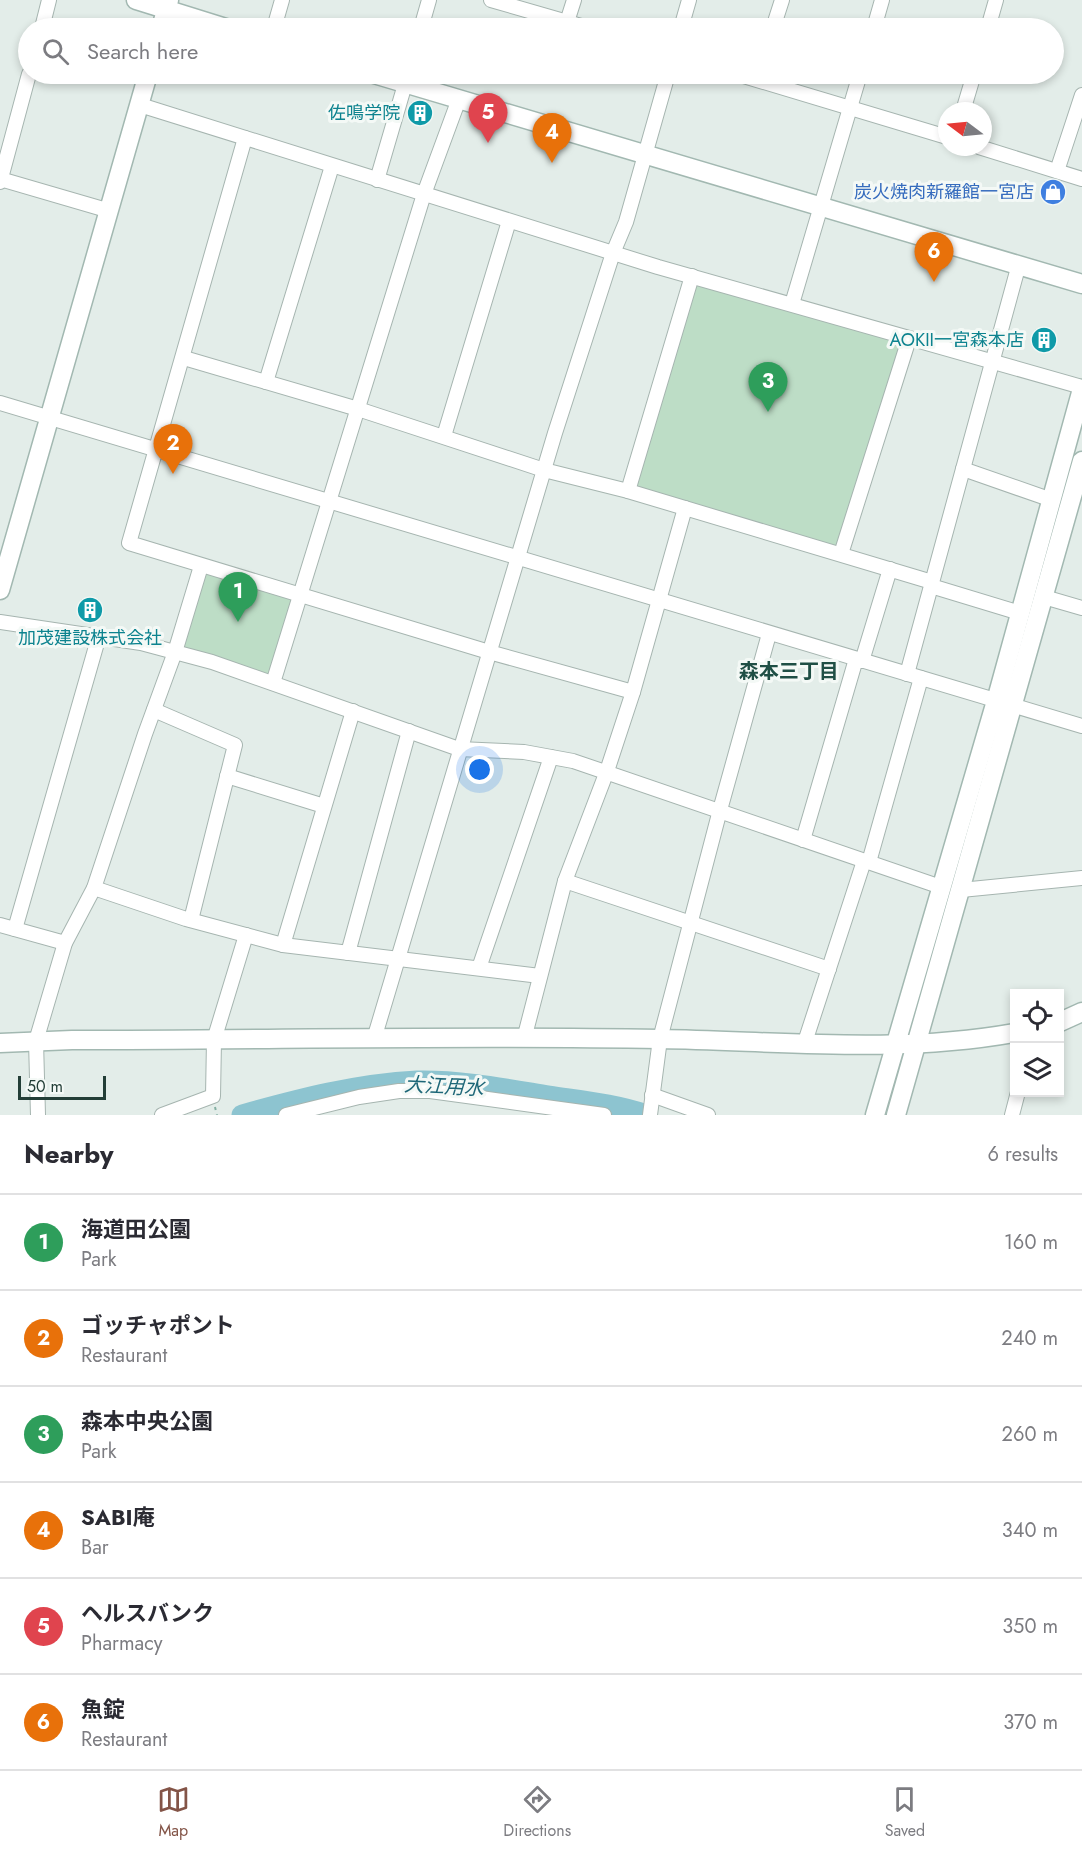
<!DOCTYPE html>
<html lang="en">
<head>
<meta charset="utf-8">
<style>
	:root { --surface:#fff; --page:#f7f7f7; --text:#2b2b33; --muted:#7c7c81; --line:#e1e1e2; --accent:#835447 }
	body { margin:0; font-family:Jost,"Noto Sans JP",sans-serif; background:var(--page); color:var(--text) }
	.controls { position:absolute; right:18px; bottom:18px; display:grid; overflow:hidden; border-radius:0px; box-shadow:0 3px 9px #0003 }
	.controls button { width:54px; height:54px; display:grid; place-items:center; padding:0; border:0; border-bottom:2px solid var(--line); background:var(--surface); color:var(--text); font:30px sans-serif }
	.compass { position:absolute; left:938px; top:102px; width:54px; height:54px; border-radius:50%; background:var(--surface); box-shadow:0 3px 9px #0003; rotate:286deg }
	.scale { position:absolute; left:18px; bottom:15px; width:88px; box-sizing:border-box; padding-left:6px; border:3px solid #233e37; border-top:0; font-size:16px; line-height:21px; white-space:nowrap; color:#233e37; -webkit-text-stroke:4px #f4f9f6; paint-order:stroke }
	.you { position:absolute; left:480px; top:770px; width:21px; height:21px; margin:-15px; border:4px solid #fff; border-radius:50%; background:#1a73e8; box-shadow:0 0 0 9px #1a73e833 }
	.badge { display:grid; place-items:center; width:39px; height:39px; border-radius:50%; background:var(--accent); color:#fff; font-size:20px; font-weight:700 }
	.pin { position:absolute; translate:-50% -50px; filter:drop-shadow(0 2px 3px #0008) }
	.pin::after { content:''; position:absolute; top:32px; width:21px; height:18px; background:inherit; clip-path:polygon(0 0,100% 0,50% 100%) }
	.list { margin:0; padding:0; list-style:none }
	h2 { display:flex; justify-content:space-between; align-items:center; height:78px; margin:0; padding:0 24px; font-size:26px }
	h2 small { font-size:20px; font-weight:400; color:var(--muted) }
	.list li { display:grid; grid-template-columns:39px 1fr auto; gap:18px; align-items:center; box-sizing:border-box; height:96px; padding:0 24px; border-top:2px solid var(--line) }
	.list b { display:block; font-size:22px; white-space:nowrap }
	.list p { margin:0; font-size:20px; white-space:nowrap; color:var(--muted) }
	.list em { font-size:20px; font-style:normal; color:var(--muted) }
	.icon { flex:none; width:33px; height:33px; fill:none; stroke:currentColor; stroke-width:2; stroke-linecap:round; stroke-linejoin:round }
	.map { position:relative; flex:none; width:1082px; height:1115px; overflow:hidden }
	.search { position:absolute; background:var(--surface); box-shadow:0 3px 9px #0003; left:18px; right:18px; top:18px; height:66px; display:flex; align-items:center; gap:15px; box-sizing:border-box; padding:0 21px; border-radius:33px; color:var(--muted); font-size:22px }
	.sheet { height:654px; background:var(--surface) }
	nav { display:flex; justify-content:space-around; align-items:center; box-sizing:border-box; height:84px; border-top:2px solid var(--line); background:var(--surface); font-size:16px; color:var(--muted) }
	nav a { display:grid; justify-items:center; gap:3px }
	nav .on { color:var(--accent) }
	.map>svg:first-child { display:block }
	.green { fill:#bdddc6 }
	.lines { fill:none; stroke-linecap:round; stroke-linejoin:round }
	.river { stroke:#8dc4d0; stroke-width:21 }
	.street-casing { stroke:#a6b5b0; stroke-width:16 }
	.secondary-casing { stroke:#a2b8b1; stroke-width:21 }
	.path { stroke:#84afa3; stroke-width:2; stroke-dasharray:3 4.5; stroke-linecap:butt }
	.street { stroke:#fff; stroke-width:14 }
	.secondary { stroke:#fff; stroke-width:18 }
	.labels { text-anchor:middle; stroke-width:6; stroke-linejoin:round; paint-order:stroke }
	.culture-label { font-size:18px; fill:#0d838f; stroke:#f4f9f6; text-anchor:end }
	.shop-label { font-size:18px; fill:#366cbe; stroke:#f4f9f6; text-anchor:end }
	.neighbourhood-label { font-size:20px; font-weight:bold; fill:#1f4f45; stroke:#f4f9f6 }
	.water-label { font-size:20px; font-style:italic; fill:#1e6778; stroke:#f4f9f6 }
</style>
</head>
<body>
<div class="map">
<svg width="1082" height="1115" viewBox="0 0 1082 1115">
	<rect width="100%" height="100%" fill="#e3ede9"/>
	<g class="green">
		<polygon points="692,276 909,339 841,554 629,486"/>
		<polygon points="204,571 296,596 269,676 181,647"/>
	</g>
	<g class="lines">
		<path class="river" d="M242,1115C300,1099 357,1084 417,1081C460,1080 506,1089 549,1096C582,1101 615,1104 647,1115"/>
		<g class="street-casing">
			<g id="street">
				<polyline points="491,0 588,28"/>
				<polyline points="567,22 574,0"/>
				<polyline points="42,28 49,0"/>
				<polyline points="274,28 282,0"/>
				<polyline points="421,28 429,0"/>
				<polyline points="681,28 689,0"/>
				<polyline points="773,28 782,0"/>
				<polyline points="874,28 882,0"/>
				<polyline points="988,28 996,0"/>
				<polyline points="737,74 947,137"/>
				<polyline points="140,105 658,267 1082,387"/>
				<polyline points="963,111 974,74"/>
				<polyline points="245,138 129,543 489,652 633,692"/>
				<polyline points="979,147 1082,179"/>
				<polyline points="1057,171 1082,95"/>
				<polyline points="0,179 110,211"/>
				<polyline points="377,180 408,74"/>
				<polyline points="0,182 29,74"/>
				<polyline points="792,304 860,74"/>
				<polyline points="184,358 358,409 544,470 628,491 932,582"/>
				<polyline points="266,382 332,166"/>
				<polyline points="0,403 1082,726"/>
				<polyline points="444,436 509,221"/>
				<polyline points="963,469 1052,500"/>
				<polyline points="628,491 692,276"/>
				<polyline points="841,554 909,339"/>
				<polyline points="931,586 1020,613"/>
				<polyline points="1044,597 1082,608"/>
				<polyline points="0,622 141,643 212,662 459,749 524,752 573,761 941,887"/>
				<polyline points="862,661 890,569"/>
				<polyline points="907,674 1019,264"/>
				<polyline points="273,683 424,194 459,99"/>
				<polyline points="154,710 235,745 191,920"/>
				<polyline points="227,776 324,806"/>
				<polyline points="803,840 856,659"/>
				<polyline points="869,862 921,678"/>
				<polyline points="565,881 829,969"/>
				<polyline points="94,888 186,919 283,945 540,976"/>
				<polyline points="961,890 1082,878"/>
				<polyline points="0,925 65,943"/>
				<polyline points="15,929 99,636"/>
				<polyline points="283,945 353,711"/>
				<polyline points="348,953 409,731"/>
				<polyline points="479,968 551,757"/>
				<polyline points="374,1039 555,433 613,253 626,222 668,74"/>
				<polyline points="524,1039 565,881 607,771 633,692 685,508"/>
				<polyline points="804,1045 864,861"/>
				<polyline points="652,1095 708,1115"/>
				<polyline points="38,1115 36,1041 65,943 94,888 145,734 175,652 201,566"/>
				<polyline points="162,1115 213,1096 214,1040 246,935"/>
				<polyline points="286,1115 359,1097 399,1091 430,1091 604,1115"/>
				<polyline points="650,1115 660,1039 720,810 769,634"/>
				<polyline points="1012,1115 1018,1092"/>
			</g>
		</g>
		<g class="secondary-casing">
			<g id="secondary">
				<polyline points="136,0 226,28"/>
				<polyline points="161,28 169,0"/>
				<polyline points="374,74 1082,284"/>
				<polyline points="0,590 148,74"/>
				<polyline points="1060,1022 1082,1012"/>
				<path d="M0,1043L72,1040C268,1040 464,1035 660,1039C778,1041 897,1054 1014,1033"/>
				<polyline points="875,1115 996,701 1082,389"/>
				<polyline points="896,1115 1082,461"/>
			</g>
		</g>
		<polyline class="path" points="215,1107 217,1115"/>
		<use href="#street" class="street"/>
		<use href="#secondary" class="secondary"/>
	</g>
	<defs>
		<g id="building-disc" transform="scale(1.35)"><circle r="9.5" fill="#0f9aa8" stroke="#f4f9f6"/><path d="M-4-6H4V6H1V3H-1V6H-4ZM-2.5-4.3h1.7v1.8h-1.7ZM.8-4.3h1.7v1.8H.8ZM-2.5-1h1.7V.8h-1.7ZM.8-1h1.7V.8H.8Z" fill="#fff"/></g>
		<g id="shop-disc" transform="scale(1.35)"><circle r="9.5" fill="#3f7fe0" stroke="#f4f9f6"/><path d="M-5-2.5h2.3a2.7 3.5 0 0 1 5.4 0H5L5.5 6h-11ZM-1.5-2.5h3a1.5 2.3 0 0 0-3 0Z" fill="#fff"/></g>
	</defs>
	<g fill-rule="evenodd">
		<use href="#building-disc" x="420" y="113"/>
		<use href="#shop-disc" x="1053" y="192"/>
		<use href="#building-disc" x="1044" y="340"/>
		<use href="#building-disc" x="90" y="610"/>
	</g>
	<g class="labels">
		<g class="culture-label">
			<text x="400" y="119">佐鳴学院</text>
			<text x="1024" y="346">AOKII一宮森本店</text>
			<text x="90" y="644" text-anchor="middle">加茂建設株式会社</text>
		</g>
		<g class="shop-label">
			<text x="1034" y="198">炭火焼肉新羅館一宮店</text>
		</g>
		<g class="neighbourhood-label">
			<text x="789" y="678">森本三丁目</text>
		</g>
		<g class="water-label">
			<text transform="translate(444 1086) rotate(3)" y="7">大江用水</text>
		</g>
	</g>
</svg>
<div class="controls">
<button><svg class="icon" aria-label="locate" viewBox="0 0 24 24"><circle cx="12" cy="12" r="6"/><path d="M12 2v4M12 18v4M2 12h4M18 12h4"/></svg></button>
<button><svg class="icon" aria-label="layers" viewBox="0 0 24 24"><path d="M12 4l9 5-9 5-9-5zM3 14l9 5 9-5"/></svg></button>
</div>
<svg class="compass" viewBox="-18 -18 36 36"><path d="M0-13l5 13h-10z" fill="#e53935"/><path d="M0 13l5-13h-10z" fill="#7c7c81"/></svg>
<div class="scale">50 m</div>
<div class="you"></div>
<div class="pin badge" style="left:238px;top:622px;background:#2e9e5b">1</div>
<div class="pin badge" style="left:173px;top:474px;background:#e8710a">2</div>
<div class="pin badge" style="left:768px;top:412px;background:#2e9e5b">3</div>
<div class="pin badge" style="left:552px;top:163px;background:#e8710a">4</div>
<div class="pin badge" style="left:488px;top:143px;background:#e0444e">5</div>
<div class="pin badge" style="left:934px;top:282px;background:#e8710a">6</div>
<div class="search"><svg class="icon" aria-label="search" viewBox="0 0 24 24"><circle cx="10" cy="10" r="6"/><path d="M15 15l6 6"/></svg>Search here</div>
</div>
<section class="sheet">
<h2>Nearby<small>6 results</small></h2>
<ul class="list">
<li><span class="badge" style="background:#2e9e5b">1</span><div><b>海道田公園</b><p>Park</p></div><em>160 m</em></li>
<li><span class="badge" style="background:#e8710a">2</span><div><b>ゴッチャポント</b><p>Restaurant</p></div><em>240 m</em></li>
<li><span class="badge" style="background:#2e9e5b">3</span><div><b>森本中央公園</b><p>Park</p></div><em>260 m</em></li>
<li><span class="badge" style="background:#e8710a">4</span><div><b>SABI庵</b><p>Bar</p></div><em>340 m</em></li>
<li><span class="badge" style="background:#e0444e">5</span><div><b>ヘルスバンク</b><p>Pharmacy</p></div><em>350 m</em></li>
<li><span class="badge" style="background:#e8710a">6</span><div><b>魚錠</b><p>Restaurant</p></div><em>370 m</em></li>
</ul>
</section>
<nav>
<a class="on"><svg class="icon" aria-label="map" viewBox="0 0 24 24"><path d="M3 6l6-2 6 2 6-2v14l-6 2-6-2-6 2zM9 4v14M15 6v14"/></svg>Map</a>
<a><svg class="icon" aria-label="directions" viewBox="0 0 24 24"><path d="M12 3l9 9-9 9-9-9zM9 14v-3h6M13 9l2 2-2 2"/></svg>Directions</a>
<a><svg class="icon" aria-label="saved" viewBox="0 0 24 24"><path d="M7 4h10v16l-5-4-5 4z"/></svg>Saved</a>
</nav>
</body>
</html>
